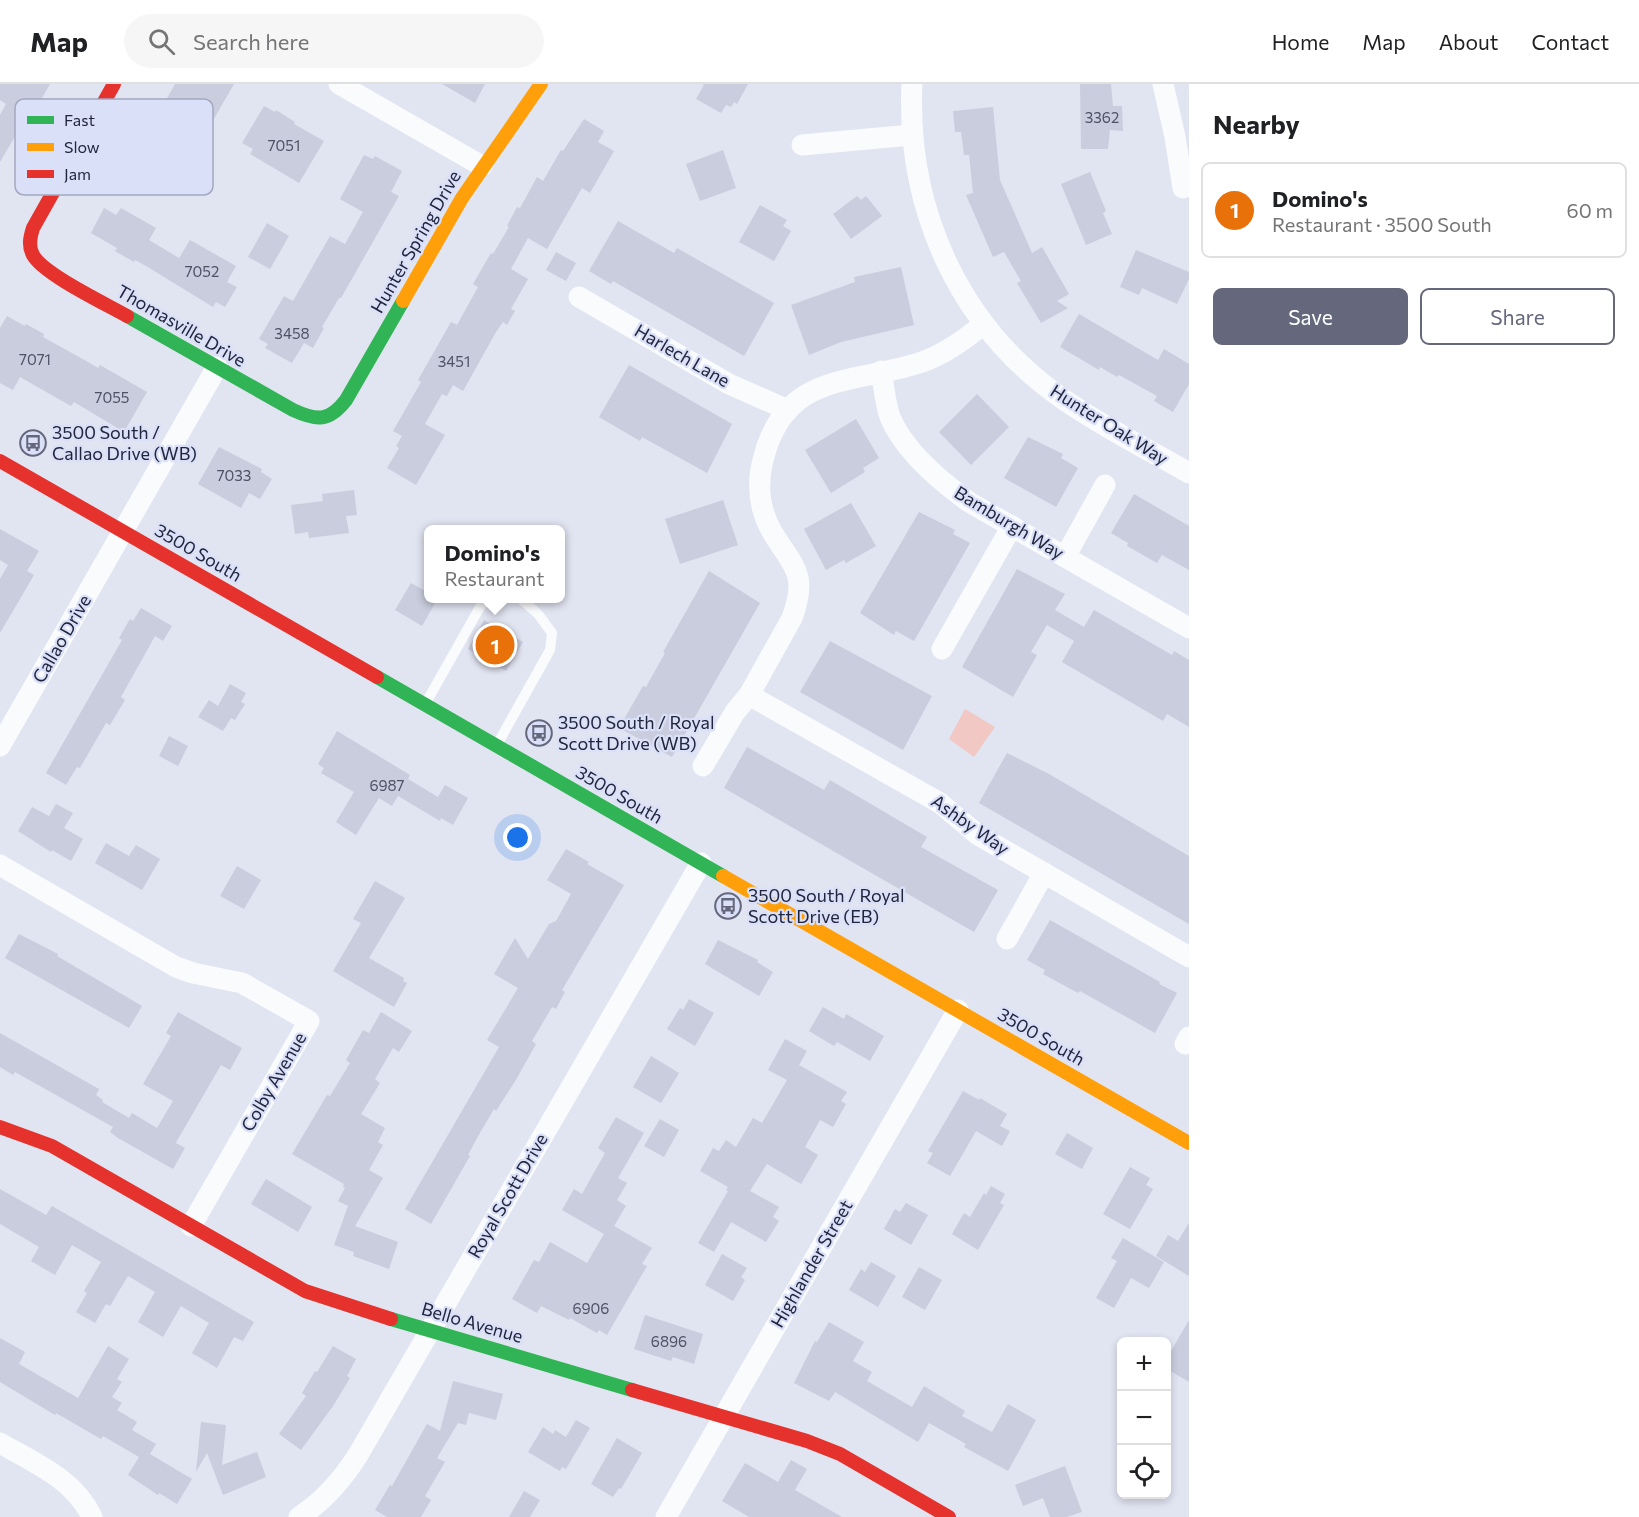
<!DOCTYPE html>
<html lang="en">
<head>
<meta charset="utf-8">
<style>
	:root { --surface:#fff; --page:#f6f6f6; --text:#202124; --muted:#757577; --line:#e0e0e0; --accent:#65687c }
	body { margin:0; font-family:Commissioner,sans-serif; background:var(--page); color:var(--text) }
	.controls { position:absolute; right:18px; bottom:18px; display:grid; overflow:hidden; border-radius:9px; box-shadow:0 3px 9px #0003 }
	.controls button { width:54px; height:54px; display:grid; place-items:center; padding:0; border:0; border-bottom:2px solid var(--line); background:var(--surface); color:var(--text); font:30px sans-serif }
	.you { position:absolute; left:518px; top:754px; width:21px; height:21px; margin:-15px; border:4px solid #fff; border-radius:50%; background:#1a73e8; box-shadow:0 0 0 9px #1a73e833 }
	.badge { display:grid; place-items:center; width:39px; height:39px; border-radius:50%; background:var(--accent); color:#fff; font-size:20px; font-weight:700 }
	.pin { position:absolute; translate:-50% -50%; border:3px solid #fff; box-shadow:0 2px 6px #0006 }
	.popup { position:absolute; left:424px; top:441px; width:141px; height:78px; box-sizing:border-box; display:grid; place-content:center; border-radius:9px; background:var(--surface); filter:drop-shadow(0 2px 4px #0005); font-size:20px; white-space:nowrap; color:var(--muted) }
	.popup b { font-size:22px; color:var(--text) }
	.popup::after { content:''; position:absolute; left:50%; top:100%; margin-left:-12px; border:12px solid transparent; border-top-color:var(--surface) }
	.list { margin:0; padding:0; list-style:none }
	h2 { display:flex; justify-content:space-between; align-items:center; height:78px; margin:0; padding:0 24px; font-size:26px }
	h2 small { font-size:20px; font-weight:400; color:var(--muted) }
	.list li { display:grid; grid-template-columns:39px 1fr auto; gap:18px; align-items:center; box-sizing:border-box; height:96px; margin:0 12px 12px; padding:0 12px; border:2px solid var(--line); border-radius:9px }
	.list b { display:block; font-size:22px; white-space:nowrap }
	.list p { margin:0; font-size:20px; white-space:nowrap; color:var(--muted) }
	.list em { font-size:20px; font-style:normal; color:var(--muted) }
	.actions { display:flex; gap:12px; padding:18px 24px }
	.actions a { flex:1; padding:14px 0; border:2px solid var(--accent); border-radius:9px; text-align:center; font-size:21px; color:var(--accent) }
	.actions .main { background:var(--accent); color:#fff }
	.icon { flex:none; width:33px; height:33px; fill:none; stroke:currentColor; stroke-width:2; stroke-linecap:round; stroke-linejoin:round }
	.map { position:relative; flex:none; width:1189px; height:1433px; overflow:hidden }
	header { display:flex; align-items:center; gap:36px; box-sizing:border-box; height:84px; padding:0 30px; background:var(--surface); border-bottom:2px solid var(--line) }
	header strong { font-size:28px }
	nav { display:flex; gap:33px; margin-inline-start:auto; font-size:21px }
	.search { width:420px; height:54px; background:var(--page); display:flex; align-items:center; gap:15px; box-sizing:border-box; padding:0 21px; border-radius:33px; color:var(--muted); font-size:22px }
	main { display:flex }
	aside { flex:1; background:var(--surface) }
	.map>svg:first-child { display:block }
	.green { fill:#f1c8c3 }
	.building { fill:#c9cddd }
	.lines { fill:none; stroke-linecap:round; stroke-linejoin:round }
	.lane { stroke:#fafbfd; stroke-width:10 }
	.street { stroke:#fafbfd; stroke-width:21 }
	.fast { stroke:#30b455; stroke-width:14 }
	.slow { stroke:#ff9f0a; stroke-width:14 }
	.jam { stroke:#e5322d; stroke-width:14 }
	.labels { text-anchor:middle; stroke-width:4.5; stroke-linejoin:round; paint-order:stroke }
	.number-label { font-size:15px; fill:#4e5267 }
	.street-label { font-size:18px; fill:#22263d; stroke:#dae0f8 }
	.poi-label { font-size:18px; fill:#22263d; stroke:#dae0f8; text-anchor:start }
	.key { fill:#dae0f8; stroke:#a3a8c0; stroke-width:1.5 }
	.key-label { font-size:16px; fill:#22263d }
</style>
</head>
<body>
<header>
<strong>Map</strong>
<div class="search"><svg class="icon" aria-label="search" viewBox="0 0 24 24"><circle cx="10" cy="10" r="6"/><path d="M15 15l6 6"/></svg>Search here</div>
<nav><a>Home</a><a>Map</a><a>About</a><a>Contact</a></nav>
</header>
<main>
<div class="map">
<svg width="1189" height="1433" viewBox="0 0 1189 1433">
	<rect width="100%" height="100%" fill="#e1e4f1"/>
	<polygon class="green" points="965,625 995,643 974,673 949,655"/>
	<g class="building">
		<polygon points="0,0 50,0 21,51 17,49 0,78 0,31 6,20 0,16"/>
		<polygon points="175,0 234,0 211,40 204,36 167,102 153,94 147,104 126,92 132,82 127,79 138,60 141,61"/>
		<polygon points="442,0 485,0 475,19"/>
		<polygon points="702,0 748,0 737,20 734,18 731,23 726,21 721,29 696,15 704,1"/>
		<polygon points="1080,0 1111,0 1113,22 1122,22 1123,47 1110,46 1108,65 1081,65"/>
		<polygon points="264,22 275,28 276,26 295,38 294,40 324,57 299,99 250,70 253,65 242,59"/>
		<polygon points="993,23 1000,96 1032,169 1042,163 1069,210 1057,217 1068,224 1041,239 1017,199 1021,197 1004,168 993,173 966,111 973,109 969,71 964,71 961,48 955,48 953,27"/>
		<polygon points="584,35 604,47 598,58 614,67 590,109 582,104 547,165 528,154 511,185 528,195 511,225 515,227 507,241 503,238 496,248 463,307 453,301 447,312 442,310 425,340 445,351 416,401 387,384 399,364 396,362 402,352 393,347 421,298 418,296 451,238 457,241 478,203 473,200 491,169 493,170 509,143 507,142 517,123 520,124 537,93 543,97 561,66 563,67"/>
		<polygon points="723,66 736,104 700,117 686,80"/>
		<polygon points="364,71 373,75 375,72 402,87 391,108 399,112 341,214 339,214 322,243 324,244 313,264 304,259 292,279 265,264 268,260 259,255 284,212 293,217 330,152 345,160 363,128 340,115"/>
		<polygon points="1090,88 1106,127 1103,129 1112,150 1086,161 1061,100"/>
		<polygon points="857,112 861,116 866,112 882,132 851,155 833,130"/>
		<polygon points="760,121 787,136 783,142 791,147 774,177 739,158"/>
		<polygon points="104,124 116,131 121,124 156,144 149,156 179,174 190,156 236,182 227,198 237,203 225,223 216,218 213,223 146,182 135,176 134,178 115,167 117,164 91,149"/>
		<polygon points="618,137 674,169 677,164 774,219 744,272 613,197 611,200 589,187"/>
		<polygon points="267,139 289,152 270,185 248,173"/>
		<polygon points="1136,166 1189,188 1189,195 1177,220 1142,204 1139,211 1120,203"/>
		<polygon points="556,168 576,179 566,197 546,186"/>
		<polygon points="901,183 914,241 841,258 809,271 791,221 855,198 854,193"/>
		<polygon points="1079,230 1158,276 1164,265 1189,280 1189,300 1173,328 1154,317 1157,312 1119,291 1117,293 1100,283 1099,286 1060,263"/>
		<polygon points="7,232 25,242 26,240 44,250 43,253 88,278 98,284 100,281 147,308 124,348 74,318 71,322 20,293 13,306 0,299 0,244"/>
		<polygon points="629,281 732,340 707,389 642,353 640,357 599,333"/>
		<polygon points="977,310 1009,343 971,381 939,348"/>
		<polygon points="856,335 879,374 863,384 865,388 831,409 805,366"/>
		<polygon points="1028,353 1063,370 1061,374 1078,384 1056,423 1004,394"/>
		<polygon points="219,363 262,385 261,388 272,395 260,415 249,409 241,424 198,400"/>
		<polygon points="354,406 357,431 346,432 349,449 309,454 308,448 295,450 291,421 323,417 322,410"/>
		<polygon points="1134,410 1189,442 1189,486 1162,471 1157,479 1127,462 1128,459 1111,449"/>
		<polygon points="723,416 738,461 680,480 665,435"/>
		<polygon points="851,419 876,462 846,479 844,476 826,486 804,445"/>
		<polygon points="919,428 955,446 953,450 970,459 914,557 896,547 894,551 860,529"/>
		<polygon points="0,445 39,467 27,487 34,491 0,549 0,495 8,481 0,476"/>
		<polygon points="1017,485 1065,510 1055,526 1084,543 1094,526 1172,571 1174,567 1189,576 1189,643 1167,630 1163,637 1062,578 1074,557 1047,541 1031,568 1037,571 1013,613 962,583"/>
		<polygon points="709,487 760,519 672,673 619,644 643,602 646,603 665,569 663,568"/>
		<polygon points="411,499 429,509 429,514 438,514 422,542 395,526"/>
		<polygon points="141,524 172,542 163,557 155,552 121,613 125,616 110,641 106,639 80,684 77,683 66,701 46,689 122,556 119,554 130,535 133,537"/>
		<polygon points="484,536 523,558 506,587 468,565"/>
		<polygon points="830,557 932,612 903,666 800,608"/>
		<polygon points="230,600 246,609 241,618 245,620 235,636 231,634 223,647 198,633 209,616 218,622"/>
		<polygon points="337,647 410,691 408,695 438,713 445,701 468,714 453,741 441,734 440,737 398,712 392,722 379,714 356,751 336,738 354,708 321,689 324,684 318,680"/>
		<polygon points="169,652 188,662 178,682 159,672"/>
		<polygon points="747,663 824,706 830,696 927,753 921,763 998,806 974,848 724,704"/>
		<polygon points="1007,669 1049,690 1189,772 1189,840 979,719"/>
		<polygon points="56,720 73,729 64,744 83,755 71,777 52,766 51,768 18,747 32,723 49,732"/>
		<polygon points="106,759 129,772 136,761 160,775 142,806 95,779"/>
		<polygon points="566,765 589,778 587,780 624,801 562,906 565,908 556,925 552,923 532,957 536,960 517,994 496,1027 494,1025 477,1054 468,1071 470,1072 431,1140 405,1125 499,963 487,956 518,904 494,890 515,854 528,875 549,840 556,837 571,810 547,796"/>
		<polygon points="237,782 261,796 244,825 220,812"/>
		<polygon points="375,797 405,814 369,874 404,894 403,897 407,899 394,923 333,887 361,839 353,835"/>
		<polygon points="1050,836 1160,898 1159,900 1177,909 1155,949 1080,907 1078,909 1043,890 1045,886 1027,876"/>
		<polygon points="19,850 58,870 57,872 142,922 129,944 5,874"/>
		<polygon points="718,856 758,876 757,878 773,888 759,912 705,880"/>
		<polygon points="689,915 714,929 695,962 667,945 680,924 683,926"/>
		<polygon points="823,923 844,935 846,930 884,952 870,977 837,958 834,962 809,947"/>
		<polygon points="178,928 242,964 230,986 221,981 178,1055 176,1059 185,1064 173,1085 118,1054 110,1048 113,1043 15,988 13,991 0,983 0,949 99,1005 96,1011 103,1016 102,1018 129,1034 132,1029 157,1044 173,1017 143,1000 171,952 166,949"/>
		<polygon points="381,928 412,947 399,968 393,964 375,995 380,999 361,1030 385,1044 378,1058 383,1061 369,1086 383,1094 355,1142 398,1158 389,1185 353,1172 354,1168 334,1161 348,1122 338,1117 345,1104 343,1103 344,1100 292,1070 327,1011 330,1012 350,979 346,976 363,946 369,949"/>
		<polygon points="785,955 807,967 799,981 847,1008 841,1017 846,1020 833,1043 820,1036 805,1063 818,1071 801,1100 767,1080 750,1107 779,1123 773,1133 779,1137 766,1158 731,1138 714,1168 698,1159 728,1107 726,1106 728,1103 700,1087 713,1064 719,1067 726,1056 736,1063 753,1034 762,1039 787,996 768,986"/>
		<polygon points="651,972 679,989 661,1019 633,1003"/>
		<polygon points="963,1007 979,1016 980,1014 1007,1030 1000,1042 1010,1047 1002,1062 976,1047 950,1092 927,1079 933,1069 928,1067"/>
		<polygon points="616,1033 644,1049 618,1094 627,1099 617,1116 626,1122 614,1142 652,1164 642,1180 647,1182 607,1251 599,1246 597,1249 570,1234 569,1236 541,1222 537,1229 512,1215 534,1176 539,1178 550,1158 587,1179 604,1150 562,1126 574,1105 582,1110 605,1069 598,1064"/>
		<polygon points="660,1035 679,1046 664,1073 644,1062"/>
		<polygon points="1067,1049 1093,1064 1082,1085 1055,1070"/>
		<polygon points="1130,1083 1150,1094 1146,1101 1153,1105 1130,1145 1103,1130"/>
		<polygon points="266,1095 312,1123 298,1148 251,1120"/>
		<polygon points="991,1102 1005,1110 1000,1119 1004,1121 978,1166 952,1150 964,1129 970,1133 984,1109 986,1111"/>
		<polygon points="0,1105 46,1131 52,1122 254,1238 243,1257 234,1253 217,1284 192,1269 209,1239 181,1222 163,1253 138,1238 155,1208 128,1192 110,1222 106,1220 95,1239 76,1228 87,1209 84,1207 101,1178 72,1161 55,1191 31,1177 39,1163 0,1140"/>
		<polygon points="906,1119 928,1131 911,1161 884,1145 895,1125 900,1128"/>
		<polygon points="1189,1139 1189,1192 1156,1172 1168,1151 1178,1157"/>
		<polygon points="1123,1154 1164,1178 1149,1204 1131,1194 1114,1224 1096,1214 1117,1177 1111,1174"/>
		<polygon points="722,1170 747,1184 741,1193 745,1196 733,1217 705,1201"/>
		<polygon points="871,1178 896,1192 878,1223 849,1206 861,1185 865,1188"/>
		<polygon points="919,1183 942,1196 925,1226 902,1213"/>
		<polygon points="645,1231 703,1250 694,1280 673,1273 671,1277 634,1265"/>
		<polygon points="1189,1236 1189,1298 1167,1285 1167,1274"/>
		<polygon points="829,1238 864,1258 853,1277 872,1288 867,1297 912,1323 924,1302 965,1327 962,1332 992,1348 1008,1320 1036,1336 1008,1387 964,1363 966,1360 929,1339 918,1358 835,1308 829,1317 794,1299 815,1257 817,1258"/>
		<polygon points="0,1254 25,1268 19,1280 78,1314 108,1262 129,1275 117,1295 122,1298 112,1313 122,1319 117,1326 137,1338 132,1346 156,1360 150,1370 192,1395 177,1420 159,1409 158,1411 128,1391 139,1373 103,1352 101,1355 56,1329 55,1331 0,1298"/>
		<polygon points="333,1262 356,1275 347,1292 350,1294 333,1322 301,1366 279,1350 306,1312 302,1309 315,1287 317,1288"/>
		<polygon points="453,1297 503,1310 496,1336 469,1329 466,1341 458,1339 437,1374 445,1378 425,1412 431,1416 421,1433 387,1433 375,1426 390,1401 392,1402 427,1340 440,1347"/>
		<polygon points="576,1336 590,1344 566,1385 562,1383 560,1387 528,1368 543,1343 553,1350 555,1346 566,1353"/>
		<polygon points="201,1338 226,1341 222,1381 257,1368 266,1393 223,1411 207,1369 196,1388"/>
		<polygon points="617,1354 642,1369 621,1405 619,1404 613,1413 591,1400"/>
		<polygon points="791,1376 807,1385 795,1406 842,1433 749,1433 722,1417 745,1379 778,1398"/>
		<polygon points="1065,1382 1082,1428 1067,1433 1050,1433 1043,1414 1023,1422 1015,1401"/>
		<polygon points="524,1407 540,1416 530,1433 509,1433"/>
	</g>
	<g class="lines">
		<g class="lane">
			<polyline points="427,617 480,523 488,514"/>
			<polyline points="498,659 550,566 552,549 538,530 520,514"/>
		</g>
		<g class="street">
			<polyline points="339,0 482,82"/>
			<path d="M912,0C906,125 959,243 1063,315C1103,343 1147,365 1189,389"/>
			<polyline points="1163,0 1175,53 1183,104"/>
			<polyline points="802,61 911,51"/>
			<polyline points="579,213 729,300 788,326"/>
			<path d="M881,287C884,302 885,319 890,333C904,367 940,397 969,418L1189,544"/>
			<polyline points="1065,473 1105,401"/>
			<polyline points="942,565 1012,442"/>
			<polyline points="749,611 940,719 978,751 1189,873"/>
			<polyline points="0,662 217,283"/>
			<path d="M703,682L735,628L749,611L792,534C809,488 792,482 771,446C759,424 757,400 763,376C785,286 854,301 922,278C945,270 965,255 984,240"/>
			<polyline points="0,781 176,883 193,889 242,899 309,937 191,1142"/>
			<polyline points="1007,855 1044,789"/>
			<polyline points="1185,960 1189,953"/>
			<path d="M0,1359C35,1379 74,1395 92,1433"/>
			<path d="M299,1433C324,1417 342,1396 358,1371L701,779"/>
			<polyline points="666,1433 958,926"/>
		</g>
		<g class="fast">
			<path d="M127,232L293,326C317,337 329,338 346,316L403,217"/>
			<polyline points="377,593 723,792"/>
			<polyline points="391,1235 632,1306"/>
		</g>
		<g class="slow">
			<polyline points="403,217 462,114 541,0"/>
			<polyline points="723,792 1189,1059"/>
		</g>
		<g class="jam">
			<path d="M114,0L33,144C30,153 28,162 33,171C43,190 106,220 127,232"/>
			<polyline points="0,377 377,593"/>
			<polyline points="0,1043 52,1062 305,1207 391,1235"/>
			<polyline points="632,1306 807,1357 840,1370 949,1433"/>
		</g>
	</g>
	<defs>
		<g id="bus-ring" transform="scale(1.35)"><circle r="9.5" fill="#dae0f8" stroke="#65687c" stroke-width="1.5"/><path d="M-5-6H5V4H4V6H2V4H-2V6H-4V4H-5ZM-3.5-4V0h7V-4ZM-3.5 1.2v1.5H-2V1.2ZM2 1.2v1.5H3.5V1.2Z" fill="#65687c"/></g>
	</defs>
	<g fill-rule="evenodd">
		<use href="#bus-ring" x="33" y="359"/>
		<use href="#bus-ring" x="539" y="649"/>
		<use href="#bus-ring" x="728" y="822"/>
	</g>
	<g class="labels">
		<g class="number-label">
			<text x="1102" y="39">3362</text>
			<text x="284" y="67">7051</text>
			<text x="202" y="193">7052</text>
			<text x="292" y="255">3458</text>
			<text x="35" y="281">7071</text>
			<text x="454" y="283">3451</text>
			<text x="112" y="319">7055</text>
			<text x="234" y="397">7033</text>
			<text x="387" y="707">6987</text>
			<text x="591" y="1230">6906</text>
			<text x="669" y="1263">6896</text>
		</g>
		<g class="street-label">
			<text transform="translate(416 158) rotate(-60)" y="6">Hunter Spring Drive</text>
			<text transform="translate(181 242) rotate(30)" y="6">Thomasville Drive</text>
			<text transform="translate(682 272) rotate(30)" y="6">Harlech Lane</text>
			<text transform="translate(1109 341) rotate(32)" y="6">Hunter Oak Way</text>
			<text transform="translate(1009 439) rotate(31)" y="6">Bamburgh Way</text>
			<text transform="translate(198 469) rotate(30)" y="6">3500 South</text>
			<text transform="translate(62 555) rotate(-60)" y="6">Callao Drive</text>
			<text transform="translate(619 711) rotate(30)" y="6">3500 South</text>
			<text transform="translate(970 741) rotate(35)" y="6">Ashby Way</text>
			<text transform="translate(1041 953) rotate(30)" y="6">3500 South</text>
			<text transform="translate(274 998) rotate(-60)" y="6">Colby Avenue</text>
			<text transform="translate(508 1112) rotate(-60)" y="6">Royal Scott Drive</text>
			<text transform="translate(812 1180) rotate(-60)" y="6">Highlander Street</text>
			<text transform="translate(472 1239) rotate(16)" y="6">Bello Avenue</text>
		</g>
		<g class="poi-label">
			<text x="52" y="355">3500 South /<tspan x="52" dy="21">Callao Drive (WB)</tspan></text>
			<text x="558" y="645">3500 South / Royal<tspan x="558" dy="21">Scott Drive (WB)</tspan></text>
			<text x="748" y="818">3500 South / Royal<tspan x="748" dy="21">Scott Drive (EB)</tspan></text>
		</g>
	</g>
	<rect x="15" y="15" width="198" height="96" rx="9" class="key"/>
	<rect x="27" y="32" width="27" height="8" fill="#30b455"/>
	<rect x="27" y="59" width="27" height="8" fill="#ff9f0a"/>
	<rect x="27" y="86" width="27" height="8" fill="#e5322d"/>
	<g class="key-label">
		<text x="64" y="42">Fast</text>
		<text x="64" y="69">Slow</text>
		<text x="64" y="96">Jam</text>
	</g>
</svg>
<div class="controls">
<button>+</button>
<button>−</button>
<button><svg class="icon" aria-label="locate" viewBox="0 0 24 24"><circle cx="12" cy="12" r="6"/><path d="M12 2v4M12 18v4M2 12h4M18 12h4"/></svg></button>
</div>
<div class="you"></div>
<div class="pin badge" style="left:495px;top:561px;background:#e8710a">1</div>
<div class="popup"><b>Domino's</b>Restaurant</div>
</div>
<aside>
<h2>Nearby<small></small></h2>
<ul class="list">
<li><span class="badge" style="background:#e8710a">1</span><div><b>Domino's</b><p>Restaurant · 3500 South</p></div><em>60 m</em></li>
</ul>
<div class="actions"><a class="main">Save</a><a>Share</a></div>
</aside>
</main>
</body>
</html>
